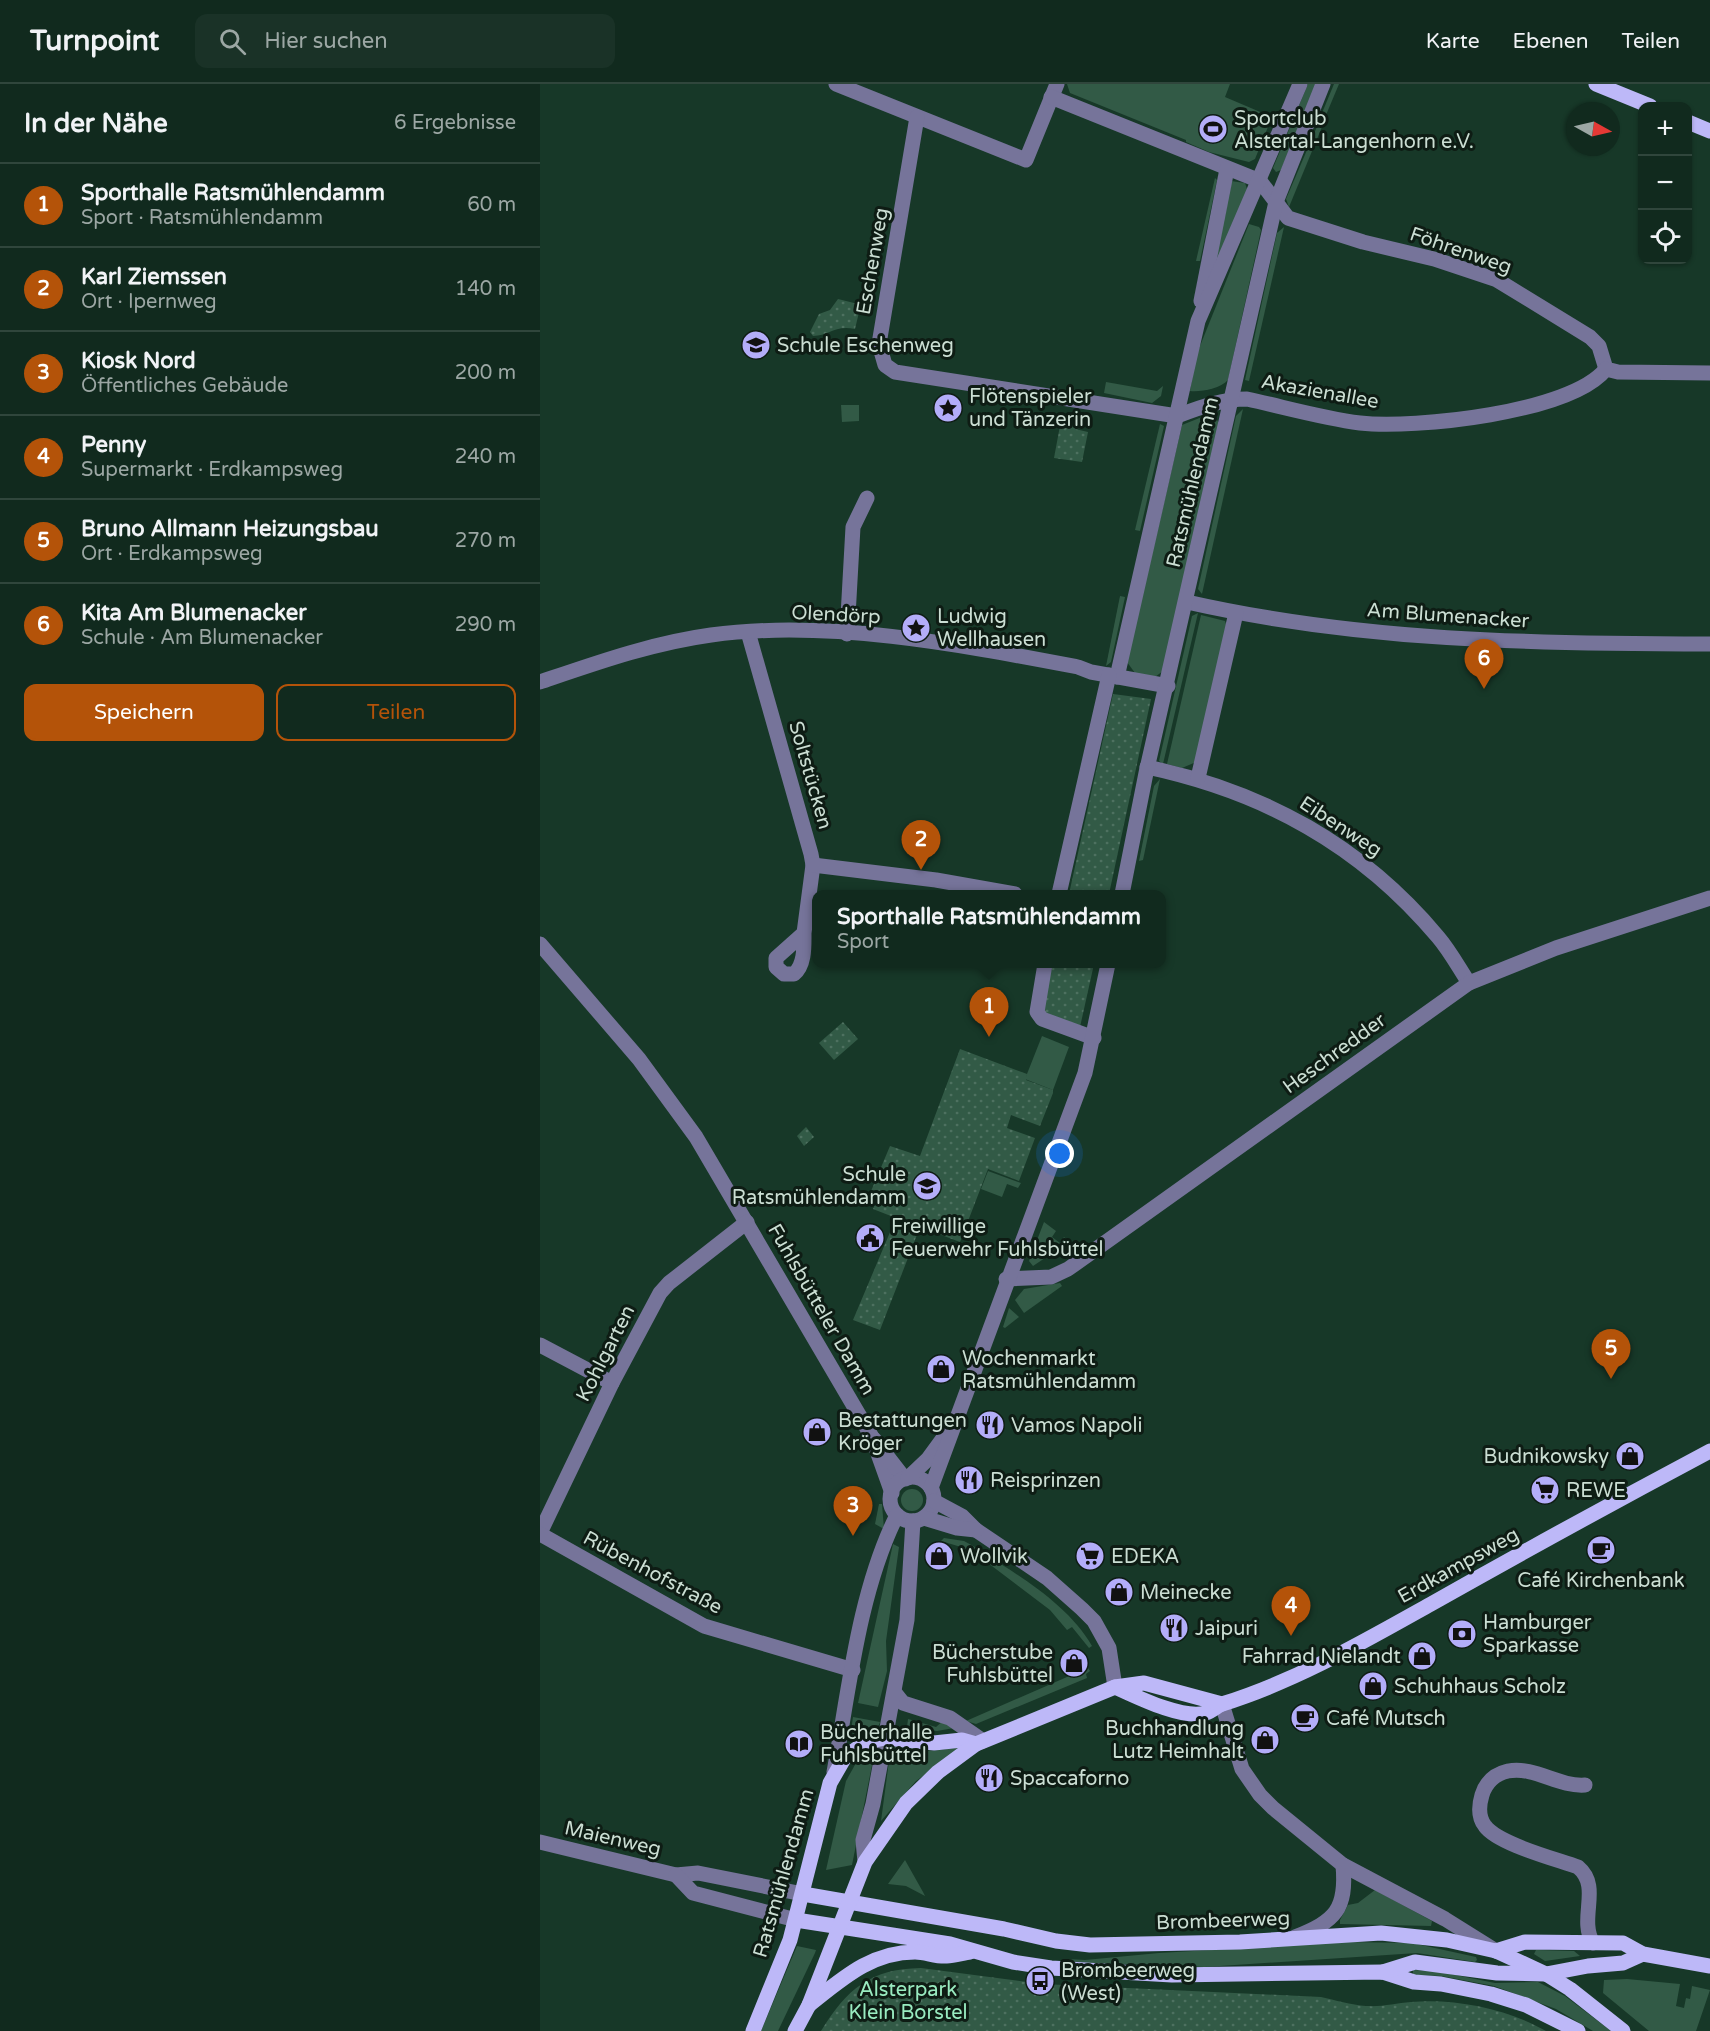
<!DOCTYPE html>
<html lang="de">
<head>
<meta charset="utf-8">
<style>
	:root { --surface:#112a1e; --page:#1a3227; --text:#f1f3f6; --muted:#9ca7a4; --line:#30463c; --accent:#b45309 }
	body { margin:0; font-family:"Varela Round",sans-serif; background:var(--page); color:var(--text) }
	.controls { position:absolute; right:18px; top:18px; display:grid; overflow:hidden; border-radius:12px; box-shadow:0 2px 4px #0004 }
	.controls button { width:54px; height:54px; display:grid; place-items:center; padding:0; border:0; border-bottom:2px solid var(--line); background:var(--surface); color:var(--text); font:30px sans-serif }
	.compass { position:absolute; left:1026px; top:18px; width:54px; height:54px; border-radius:50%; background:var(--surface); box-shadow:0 2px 4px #0004; rotate:98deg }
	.you { position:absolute; left:520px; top:1070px; width:21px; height:21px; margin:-15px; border:4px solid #fff; border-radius:50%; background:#1a73e8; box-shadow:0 0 0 9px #1a73e833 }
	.badge { display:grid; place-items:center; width:39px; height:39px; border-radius:50%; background:var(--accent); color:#fff; font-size:20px; font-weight:700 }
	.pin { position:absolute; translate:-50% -50px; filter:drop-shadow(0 2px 3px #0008) }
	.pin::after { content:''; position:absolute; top:32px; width:21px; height:18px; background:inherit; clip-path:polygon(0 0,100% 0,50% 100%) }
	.popup { position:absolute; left:272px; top:806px; width:354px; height:78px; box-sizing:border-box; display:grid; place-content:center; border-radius:12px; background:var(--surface); filter:drop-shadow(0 2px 4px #0005); font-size:20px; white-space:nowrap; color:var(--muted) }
	.popup b { font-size:22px; color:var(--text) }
	.popup::after { content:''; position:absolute; left:50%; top:100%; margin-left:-12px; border:12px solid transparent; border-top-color:var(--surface) }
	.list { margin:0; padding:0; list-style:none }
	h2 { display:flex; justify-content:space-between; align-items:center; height:78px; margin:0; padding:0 24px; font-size:26px }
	h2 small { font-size:20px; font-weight:400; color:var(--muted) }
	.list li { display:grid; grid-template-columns:39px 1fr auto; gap:18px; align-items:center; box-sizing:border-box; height:84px; padding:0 24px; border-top:2px solid var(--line) }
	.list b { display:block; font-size:22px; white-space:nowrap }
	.list p { margin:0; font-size:20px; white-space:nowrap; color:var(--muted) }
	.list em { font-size:20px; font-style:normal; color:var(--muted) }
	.actions { display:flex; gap:12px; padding:18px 24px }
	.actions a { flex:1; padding:14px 0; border:2px solid var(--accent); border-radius:12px; text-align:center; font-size:21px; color:var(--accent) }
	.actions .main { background:var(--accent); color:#fff }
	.icon { flex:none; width:33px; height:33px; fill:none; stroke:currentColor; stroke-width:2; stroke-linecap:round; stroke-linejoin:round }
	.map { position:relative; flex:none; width:1170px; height:1947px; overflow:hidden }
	header { display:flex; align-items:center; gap:36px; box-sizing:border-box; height:84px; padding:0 30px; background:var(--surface); border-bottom:2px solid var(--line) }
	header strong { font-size:28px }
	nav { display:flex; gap:33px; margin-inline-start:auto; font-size:21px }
	.search { width:420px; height:54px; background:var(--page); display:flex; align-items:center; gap:15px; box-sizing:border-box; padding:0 21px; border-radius:12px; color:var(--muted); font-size:22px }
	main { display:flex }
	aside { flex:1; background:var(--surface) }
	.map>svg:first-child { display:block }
	.green { fill:#325a46 }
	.park { fill:url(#park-dots) }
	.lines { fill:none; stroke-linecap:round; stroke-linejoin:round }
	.minor { stroke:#76749a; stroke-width:15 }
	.major { stroke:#bdb8f8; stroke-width:15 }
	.labels { text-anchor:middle; stroke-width:6; stroke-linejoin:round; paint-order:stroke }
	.poi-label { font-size:20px; fill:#cbded3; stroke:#0e1c14; text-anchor:start }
	.street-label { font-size:20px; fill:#cbded3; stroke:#0e1c14 }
	.park-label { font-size:20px; fill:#99ebc0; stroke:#0e1c14 }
</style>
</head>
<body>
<header>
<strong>Turnpoint</strong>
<div class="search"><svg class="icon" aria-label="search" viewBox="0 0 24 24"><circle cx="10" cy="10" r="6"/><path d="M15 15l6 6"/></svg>Hier suchen</div>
<nav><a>Karte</a><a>Ebenen</a><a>Teilen</a></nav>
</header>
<main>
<aside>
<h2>In der Nähe<small>6 Ergebnisse</small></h2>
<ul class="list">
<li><span class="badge">1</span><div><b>Sporthalle Ratsmühlendamm</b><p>Sport · Ratsmühlendamm</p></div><em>60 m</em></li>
<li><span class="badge">2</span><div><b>Karl Ziemssen</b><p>Ort · Ipernweg</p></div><em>140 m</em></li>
<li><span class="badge">3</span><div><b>Kiosk Nord</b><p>Öffentliches Gebäude</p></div><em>200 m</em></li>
<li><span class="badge">4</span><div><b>Penny</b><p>Supermarkt · Erdkampsweg</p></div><em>240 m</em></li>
<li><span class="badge">5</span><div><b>Bruno Allmann Heizungsbau</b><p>Ort · Erdkampsweg</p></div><em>270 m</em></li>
<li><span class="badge">6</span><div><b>Kita Am Blumenacker</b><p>Schule · Am Blumenacker</p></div><em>290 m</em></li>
</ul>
<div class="actions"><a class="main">Speichern</a><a>Teilen</a></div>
</aside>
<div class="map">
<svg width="1170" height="1947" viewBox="0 0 1170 1947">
	<defs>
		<pattern id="park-dots" width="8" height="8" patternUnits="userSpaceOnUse" patternTransform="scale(1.5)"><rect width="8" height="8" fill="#325a46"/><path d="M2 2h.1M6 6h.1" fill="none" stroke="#4e7160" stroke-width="1.8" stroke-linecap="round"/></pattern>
	</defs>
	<rect width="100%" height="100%" fill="#173828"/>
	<g class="green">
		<polygon points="527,0 690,0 685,13 732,33 715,75 709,78 669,68 646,58 646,56 530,9"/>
		<polygon points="768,0 776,0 741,86 736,88 733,84"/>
		<polygon points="794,0 799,0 786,31 782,29"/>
		<polygon points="779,38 784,38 749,123 746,115"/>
		<polygon points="675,94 677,96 660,177 656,177"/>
		<polygon points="691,97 705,99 708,108 675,188 673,171"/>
		<path d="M709,140L719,143L721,146L688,296C680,305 661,308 650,307L656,272Z"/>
		<polygon points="744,143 709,297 705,296 737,149"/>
		<polygon points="566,298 617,307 623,302 621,312 612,319 564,309"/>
		<polygon points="301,321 319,321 319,337 302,338"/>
		<polygon points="703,325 662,510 658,505 696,332"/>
		<polygon points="667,331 674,331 679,339 623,587 615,593 595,589 587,578 642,341"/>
		<polygon points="620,340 624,342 600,447 595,446"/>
		<polygon points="580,512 585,513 571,578 566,582"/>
		<polygon points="658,529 623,680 619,677 652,532"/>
		<polygon points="661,531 685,537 687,543 656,678 642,684 627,680"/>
		<polygon points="620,695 603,776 599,777 614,702"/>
		<polygon points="502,952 529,963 513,1006 485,995"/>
		<polygon points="448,1087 481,1099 478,1104 467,1100 462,1113 441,1105"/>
		<polygon points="504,1138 516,1147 512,1153 520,1159 524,1153 529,1158 493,1182 489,1177"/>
		<polygon points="520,1199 522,1202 484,1229 475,1216 484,1205"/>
		<polygon points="469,1224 479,1233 465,1244 463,1243"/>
		<circle cx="372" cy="1416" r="11"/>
		<polygon points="339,1420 342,1420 344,1445 335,1440"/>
		<polygon points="404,1454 424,1457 446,1469 442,1475 421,1463 401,1457"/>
		<polygon points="353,1460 359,1463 346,1557 347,1587 338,1623 318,1619"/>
		<path d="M451,1474C487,1496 531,1525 552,1562L549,1564L532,1543L527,1546L510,1526L448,1479Z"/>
		<polygon points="546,1581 550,1587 546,1590 547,1594 436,1640 426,1637 543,1586"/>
		<polygon points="313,1633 340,1638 339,1641 314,1651 311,1647"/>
		<polygon points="368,1635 396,1643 404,1636 414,1644 397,1647 367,1643"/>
		<polygon points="351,1662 392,1667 424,1663 376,1697 341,1737"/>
		<polygon points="335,1666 312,1781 286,1786 306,1697 316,1679"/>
		<polygon points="365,1776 383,1808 385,1812 366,1802 348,1800"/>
		<polygon points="835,1806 892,1837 891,1842 800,1840 800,1836 808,1821 818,1819"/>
		<polygon points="807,1858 872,1859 936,1873 937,1876 935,1878 877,1869 665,1883 527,1878 528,1875 545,1876 619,1869"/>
		<polygon points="257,1862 276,1866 275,1869 238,1947 221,1947"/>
		<polygon points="996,1866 1034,1867 1040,1872 1005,1877 994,1870"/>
		<polygon points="873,1886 896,1887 955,1899 998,1898 1025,1912 1071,1947 1053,1947 1016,1925 954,1902 901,1892 873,1891"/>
		<polygon points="1087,1895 1140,1900 1136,1922 1144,1924 1146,1914 1150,1915 1152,1902 1170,1906 1156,1947 1109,1947 1063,1909 1064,1896"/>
	</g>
	<g class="park">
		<path d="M298,215L318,220L320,224L315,245C294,241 289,252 273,252L270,248L279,230L290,226Z"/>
		<polygon points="522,331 537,333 535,345 548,348 542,378 514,374"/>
		<polygon points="573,610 611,615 569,810 529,810"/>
		<polygon points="510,880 554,880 540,943 505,930 501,922"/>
		<polygon points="303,938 318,955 294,976 279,959"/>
		<polygon points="420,965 487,990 486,996 513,1006 513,1009 500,1042 471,1031 467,1044 495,1054 479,1097 448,1085 420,1158 380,1143 340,1246 313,1236 356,1134 333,1125 337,1116 329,1112 350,1062 380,1072"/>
		<polygon points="266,1043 274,1053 264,1062 257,1052"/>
		<path d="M381,1884L502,1900L781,1913C795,1916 811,1921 826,1922C843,1923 856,1919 871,1918C915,1914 968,1925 1006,1947H281C307,1905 330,1885 381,1884Z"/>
	</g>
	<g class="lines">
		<g class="minor">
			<polyline points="296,0 486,76 517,0"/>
			<polyline points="511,13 720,97 748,134 823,158 894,175 957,196 1050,253 1059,262 1066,285 1078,288 1170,289"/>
			<path d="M377,33L339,260L345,281L355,288L637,332C661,323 682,315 707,315C744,323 782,334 820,339C874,345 1031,329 1066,285"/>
			<polyline points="661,217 687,85"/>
			<path d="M647,518C819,557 994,560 1170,560"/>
			<path d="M208,548L271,770L273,781L264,849L236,874V883L244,890H254C265,881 264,862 264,849"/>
			<polyline points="307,550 313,443 327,414"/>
			<polyline points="577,593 658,237 760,0"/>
			<path d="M0,598C56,579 112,559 171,551C289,535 422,561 538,583L551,588L628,602"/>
			<path d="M607,683C724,708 821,761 898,853C910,867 919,884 929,899"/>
			<polyline points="658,694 696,529"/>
			<polyline points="273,781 396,796 475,810"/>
			<polyline points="519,810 569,591"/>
			<polyline points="582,810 606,689 736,118 783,0"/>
			<polyline points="0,860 99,975 156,1053 332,1353 352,1409"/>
			<polyline points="505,880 497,928 502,935 554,954"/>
			<polyline points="466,1195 511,1193 528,1185 929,899 1016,864 1170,814"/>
			<polyline points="0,1261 72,1299"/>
			<polyline points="334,1355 365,1395"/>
			<circle cx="372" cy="1415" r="22"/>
			<polyline points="368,1394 388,1375 407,1349"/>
			<polyline points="391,1404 545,989 568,880"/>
			<polyline points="394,1417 422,1432 436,1446 507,1494 542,1525 554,1537 569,1564 575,1603"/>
			<polyline points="384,1434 417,1444 436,1446"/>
			<polyline points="0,1449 72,1299 120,1209 129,1199 207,1138"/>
			<polyline points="0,1450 164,1542 313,1586"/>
			<polyline points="355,1609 363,1619 410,1634 443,1657"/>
			<polyline points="682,1620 702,1685 720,1711 733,1724 803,1781 905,1835 953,1865"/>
			<path d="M294,1688C309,1605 319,1507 357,1431"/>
			<path d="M1045,1701C1018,1703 995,1682 968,1687C955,1690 946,1698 942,1711C939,1721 938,1733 945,1742C958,1760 1016,1775 1038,1783C1062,1803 1038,1834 1053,1859"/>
			<polyline points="0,1758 136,1791 158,1789 263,1810"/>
			<polyline points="325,1778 323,1756 333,1720 367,1536 373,1437"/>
			<polyline points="136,1791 153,1809 256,1836"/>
			<path d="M755,1853C795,1837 807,1826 803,1781"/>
		</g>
		<g class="major">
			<polyline points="1056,0 1110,22"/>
			<polyline points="1148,38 1170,47"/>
			<path d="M575,1603C597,1613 643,1636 666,1629C672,1627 677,1622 682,1620C756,1597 823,1558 891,1520C983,1468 1076,1417 1170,1367"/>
			<polyline points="263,1810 464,1845 516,1857 550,1861 700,1858 841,1849 907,1856 956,1867 1006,1890 1030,1905 1083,1947"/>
			<polyline points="256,1836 410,1860 473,1878 511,1884 632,1891 843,1888 874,1898 901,1900 951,1910 986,1921 1038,1947"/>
			<polyline points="956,1867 985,1858 1083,1859 1103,1870 1170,1882"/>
			<polyline points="843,1888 875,1878 957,1889 1006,1890 1048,1882 1083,1879 1103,1870"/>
			<path d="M269,1921C302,1895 331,1868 375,1868C386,1868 396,1873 407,1872C414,1872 423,1869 430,1868"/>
			<polyline points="213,1947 250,1856 290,1699 305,1673 326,1658 345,1654 394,1659 422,1656 436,1660"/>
			<polyline points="255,1947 269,1921 325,1778 366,1719 398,1688 436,1660 575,1603 604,1599 682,1620"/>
		</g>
	</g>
	<defs>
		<g id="stadium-disc" transform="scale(1.5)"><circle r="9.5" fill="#b3adf9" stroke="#0e1c14"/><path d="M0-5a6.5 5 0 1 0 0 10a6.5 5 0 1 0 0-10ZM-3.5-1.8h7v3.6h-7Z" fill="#111"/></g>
		<g id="school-disc" transform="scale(1.5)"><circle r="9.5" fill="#b3adf9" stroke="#0e1c14"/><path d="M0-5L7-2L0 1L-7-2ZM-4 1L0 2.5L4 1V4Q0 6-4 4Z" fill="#111"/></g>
		<g id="sight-disc" transform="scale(1.5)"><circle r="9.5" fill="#b3adf9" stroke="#0e1c14"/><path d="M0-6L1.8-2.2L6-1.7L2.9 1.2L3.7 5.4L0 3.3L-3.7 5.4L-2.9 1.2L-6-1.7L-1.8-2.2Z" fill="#111"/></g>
		<g id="civic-disc" transform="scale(1.5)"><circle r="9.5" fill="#b3adf9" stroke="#0e1c14"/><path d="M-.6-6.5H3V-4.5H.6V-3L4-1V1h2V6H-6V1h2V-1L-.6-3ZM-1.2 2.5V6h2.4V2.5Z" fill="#111"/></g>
		<g id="shop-disc" transform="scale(1.5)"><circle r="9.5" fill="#b3adf9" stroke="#0e1c14"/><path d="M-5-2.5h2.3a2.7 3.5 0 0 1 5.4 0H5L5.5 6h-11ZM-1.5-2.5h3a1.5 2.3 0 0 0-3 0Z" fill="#111"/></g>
		<g id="restaurant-disc" transform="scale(1.5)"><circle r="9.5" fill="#b3adf9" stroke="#0e1c14"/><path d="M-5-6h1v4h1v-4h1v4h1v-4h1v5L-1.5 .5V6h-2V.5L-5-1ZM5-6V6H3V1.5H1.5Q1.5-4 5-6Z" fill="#111"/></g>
		<g id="supermarket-disc" transform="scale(1.5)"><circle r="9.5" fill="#b3adf9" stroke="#0e1c14"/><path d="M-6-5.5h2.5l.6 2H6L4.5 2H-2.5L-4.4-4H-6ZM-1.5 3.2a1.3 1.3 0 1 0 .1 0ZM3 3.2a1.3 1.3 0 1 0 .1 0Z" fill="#111"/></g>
		<g id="cafe-disc" transform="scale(1.5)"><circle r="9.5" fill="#b3adf9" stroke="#0e1c14"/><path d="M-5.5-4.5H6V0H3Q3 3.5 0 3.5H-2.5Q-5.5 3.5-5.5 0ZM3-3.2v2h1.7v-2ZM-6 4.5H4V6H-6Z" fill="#111"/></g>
		<g id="bank-disc" transform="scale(1.5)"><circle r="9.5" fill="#b3adf9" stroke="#0e1c14"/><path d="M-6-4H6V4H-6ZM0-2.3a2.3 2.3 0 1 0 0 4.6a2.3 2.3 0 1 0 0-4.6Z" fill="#111"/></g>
		<g id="library-disc" transform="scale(1.5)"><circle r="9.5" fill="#b3adf9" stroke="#0e1c14"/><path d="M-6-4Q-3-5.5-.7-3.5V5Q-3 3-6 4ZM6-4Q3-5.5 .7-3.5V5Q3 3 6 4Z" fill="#111"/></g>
		<g id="bus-disc" transform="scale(1.5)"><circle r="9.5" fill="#b3adf9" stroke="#0e1c14"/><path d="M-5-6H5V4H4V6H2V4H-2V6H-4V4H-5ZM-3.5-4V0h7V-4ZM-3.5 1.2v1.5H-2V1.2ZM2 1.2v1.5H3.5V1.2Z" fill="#111"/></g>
	</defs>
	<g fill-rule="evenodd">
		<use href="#stadium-disc" x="673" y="45"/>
		<use href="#school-disc" x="216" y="261"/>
		<use href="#sight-disc" x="408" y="324"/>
		<use href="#sight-disc" x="376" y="544"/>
		<use href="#school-disc" x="387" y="1102"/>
		<use href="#civic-disc" x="330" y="1154"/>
		<use href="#shop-disc" x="401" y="1285"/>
		<use href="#restaurant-disc" x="450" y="1341"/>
		<use href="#shop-disc" x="277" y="1348"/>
		<use href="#shop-disc" x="1090" y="1372"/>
		<use href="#restaurant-disc" x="429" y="1396"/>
		<use href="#supermarket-disc" x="1005" y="1406"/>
		<use href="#cafe-disc" x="1061" y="1466"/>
		<use href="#shop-disc" x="399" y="1472"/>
		<use href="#supermarket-disc" x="550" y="1472"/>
		<use href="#shop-disc" x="579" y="1508"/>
		<use href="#restaurant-disc" x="634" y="1544"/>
		<use href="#bank-disc" x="922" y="1550"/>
		<use href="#shop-disc" x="882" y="1572"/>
		<use href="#shop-disc" x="534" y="1579"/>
		<use href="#shop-disc" x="833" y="1602"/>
		<use href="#cafe-disc" x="765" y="1634"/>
		<use href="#shop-disc" x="725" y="1656"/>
		<use href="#library-disc" x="259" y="1660"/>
		<use href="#restaurant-disc" x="449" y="1694"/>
		<use href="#bus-disc" x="500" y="1897"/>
	</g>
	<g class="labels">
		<g class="poi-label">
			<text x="694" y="41">Sportclub<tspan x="694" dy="23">Alstertal-Langenhorn e.V.</tspan></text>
			<text x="237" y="268">Schule Eschenweg</text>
			<text x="429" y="319">Flötenspieler<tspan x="429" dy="23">und Tänzerin</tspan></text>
			<text x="397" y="539">Ludwig<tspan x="397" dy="23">Wellhausen</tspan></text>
			<text x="366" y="1097" text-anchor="end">Schule<tspan x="366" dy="23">Ratsmühlendamm</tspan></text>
			<text x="351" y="1149">Freiwillige<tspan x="351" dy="23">Feuerwehr Fuhlsbüttel</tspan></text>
			<text x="422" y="1281">Wochenmarkt<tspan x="422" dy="23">Ratsmühlendamm</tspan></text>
			<text x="298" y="1343">Bestattungen<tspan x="298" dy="23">Kröger</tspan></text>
			<text x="471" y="1348">Vamos Napoli</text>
			<text x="1069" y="1379" text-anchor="end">Budnikowsky</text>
			<text x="450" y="1403">Reisprinzen</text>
			<text x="1026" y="1413">REWE</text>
			<text x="420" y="1479">Wollvik</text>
			<text x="571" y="1479">EDEKA</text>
			<text x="1061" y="1503" text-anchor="middle">Café Kirchenbank</text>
			<text x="600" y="1515">Meinecke</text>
			<text x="943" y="1545">Hamburger<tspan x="943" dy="23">Sparkasse</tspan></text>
			<text x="655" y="1551">Jaipuri</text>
			<text x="513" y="1575" text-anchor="end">Bücherstube<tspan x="513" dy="23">Fuhlsbüttel</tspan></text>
			<text x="861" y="1579" text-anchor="end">Fahrrad Nielandt</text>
			<text x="854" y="1609">Schuhhaus Scholz</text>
			<text x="786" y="1641">Café Mutsch</text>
			<text x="704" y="1651" text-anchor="end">Buchhandlung<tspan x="704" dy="23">Lutz Heimhalt</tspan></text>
			<text x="280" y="1655">Bücherhalle<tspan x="280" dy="23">Fuhlsbüttel</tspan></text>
			<text x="470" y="1701">Spaccaforno</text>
			<text x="521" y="1893">Brombeerweg<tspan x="521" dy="23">(West)</tspan></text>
		</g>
		<g class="street-label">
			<text transform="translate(921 166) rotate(19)" y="7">Föhrenweg</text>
			<text transform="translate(332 177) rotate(-80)" y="7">Eschenweg</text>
			<text transform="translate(780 307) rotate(10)" y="7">Akazienallee</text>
			<text transform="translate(652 398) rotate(-77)" y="7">Ratsmühlendamm</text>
			<text transform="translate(296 530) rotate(3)" y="7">Olendörp</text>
			<text transform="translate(908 531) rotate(4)" y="7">Am Blumenacker</text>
			<text transform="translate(271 691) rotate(74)" y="7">Soltstücken</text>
			<text transform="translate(801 742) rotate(33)" y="7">Eibenweg</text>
			<text transform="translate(794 969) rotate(-36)" y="7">Heschredder</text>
			<text transform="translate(282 1225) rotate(60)" y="7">Fuhlsbütteler Damm</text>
			<text transform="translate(65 1269) rotate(-63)" y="7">Kohlgarten</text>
			<text transform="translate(918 1481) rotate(-29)" y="7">Erdkampsweg</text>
			<text transform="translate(113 1488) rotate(28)" y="7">Rübenhofstraße</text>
			<text transform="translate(73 1754) rotate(13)" y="7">Maienweg</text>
			<text transform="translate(243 1789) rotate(-74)" y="7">Ratsmühlendamm</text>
			<text transform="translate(683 1836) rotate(-2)" y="7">Brombeerweg</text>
		</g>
		<g class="park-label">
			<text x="368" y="1912">Alsterpark<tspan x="368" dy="23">Klein Borstel</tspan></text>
		</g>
	</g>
</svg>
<div class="controls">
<button>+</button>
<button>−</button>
<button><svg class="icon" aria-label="locate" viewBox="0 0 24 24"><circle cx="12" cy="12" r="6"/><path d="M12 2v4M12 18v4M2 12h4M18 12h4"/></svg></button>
</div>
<svg class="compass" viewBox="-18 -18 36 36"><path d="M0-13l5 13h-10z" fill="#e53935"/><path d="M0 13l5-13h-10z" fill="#9ca7a4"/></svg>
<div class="you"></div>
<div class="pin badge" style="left:449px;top:953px">1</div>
<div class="popup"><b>Sporthalle Ratsmühlendamm</b>Sport</div>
<div class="pin badge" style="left:381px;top:786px">2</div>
<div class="pin badge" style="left:313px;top:1452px">3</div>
<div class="pin badge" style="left:751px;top:1552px">4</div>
<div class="pin badge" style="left:1071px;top:1295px">5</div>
<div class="pin badge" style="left:944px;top:605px">6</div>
</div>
</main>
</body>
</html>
